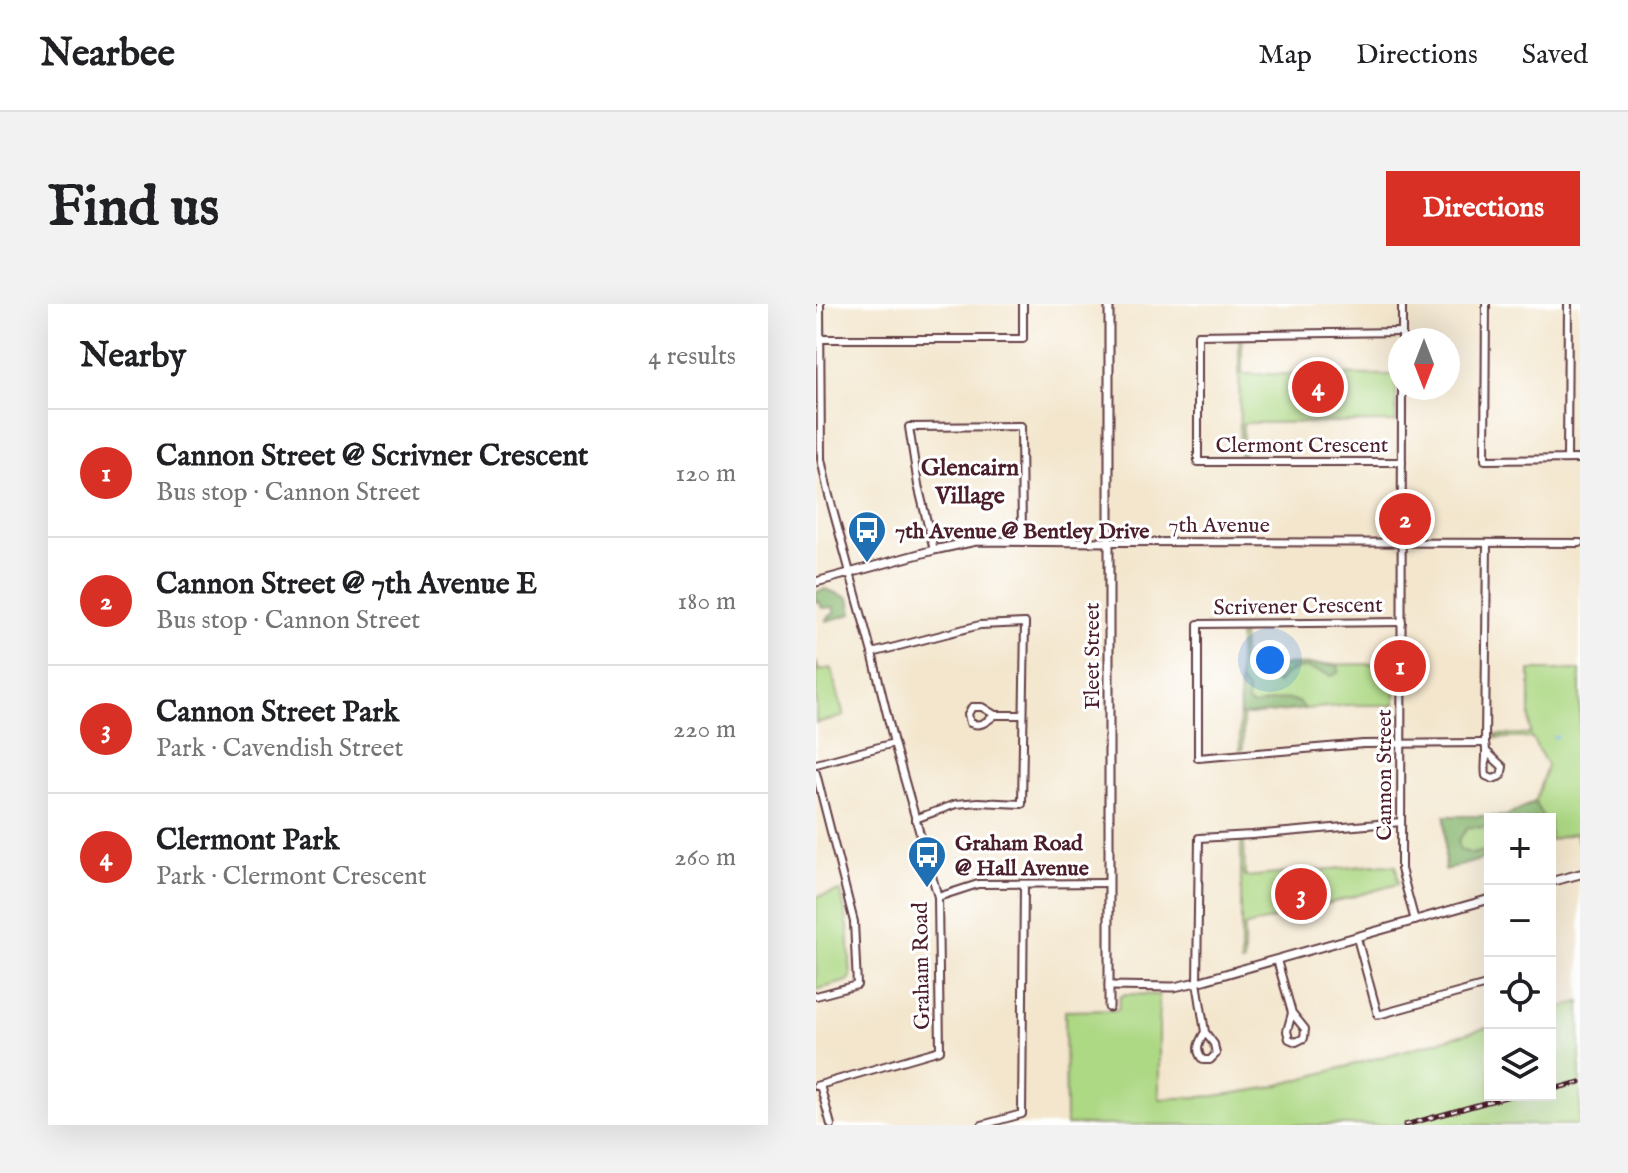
<!DOCTYPE html>
<html lang="en">
<head>
<meta charset="utf-8">
<style>
	:root { --surface:#fff; --page:#f2f2f2; --text:#202124; --muted:#757577; --line:#e0e0e0; --accent:#d93025 }
	body { margin:0; font-family:"IM FELL English",serif; background:var(--page); color:var(--text) }
	.controls { position:absolute; right:24px; bottom:24px; display:grid; overflow:hidden; border-radius:0px; box-shadow:0 8px 32px #0002 }
	.controls button { width:72px; height:72px; display:grid; place-items:center; padding:0; border:0; border-bottom:2px solid var(--line); background:var(--surface); color:var(--text); font:40px sans-serif }
	.compass { position:absolute; left:572px; top:24px; width:72px; height:72px; border-radius:50%; background:var(--surface); box-shadow:0 8px 32px #0002; rotate:180deg }
	.you { position:absolute; left:454px; top:356px; width:28px; height:28px; margin:-20px; border:6px solid #fff; border-radius:50%; background:#1a73e8; box-shadow:0 0 0 12px #1a73e833 }
	.badge { display:grid; place-items:center; width:52px; height:52px; border-radius:50%; background:var(--accent); color:#fff; font-size:26px; font-weight:700 }
	.pin { position:absolute; translate:-50% -50%; border:4px solid #fff; box-shadow:0 2px 8px #0006 }
	.list { margin:0; padding:0; list-style:none }
	h2 { display:flex; justify-content:space-between; align-items:center; height:104px; margin:0; padding:0 32px; font-size:34px }
	h2 small { font-size:26px; font-weight:400; color:var(--muted) }
	.list li { display:grid; grid-template-columns:52px 1fr auto; gap:24px; align-items:center; box-sizing:border-box; height:128px; padding:0 32px; border-top:2px solid var(--line) }
	.list b { display:block; font-size:30px; white-space:nowrap }
	.list p { margin:0; font-size:26px; white-space:nowrap; color:var(--muted) }
	.list em { font-size:26px; font-style:normal; color:var(--muted) }
	.icon { flex:none; width:44px; height:44px; fill:none; stroke:currentColor; stroke-width:2; stroke-linecap:round; stroke-linejoin:round }
	.map { position:relative; flex:none; width:764px; height:821px; overflow:hidden; border-radius:0px }
	header { display:flex; align-items:center; gap:48px; box-sizing:border-box; height:112px; padding:0 40px; background:var(--surface); border-bottom:2px solid var(--line) }
	header strong { font-size:38px }
	nav { display:flex; gap:44px; margin-inline-start:auto; font-size:28px }
	.intro { display:flex; align-items:center; justify-content:space-between; box-sizing:border-box; height:192px; padding:0 48px }
	h1 { margin:0; font-size:56px }
	.button { padding:20px 36px; border-radius:0px; background:var(--accent); color:#fff; font-size:28px; font-weight:700 }
	main { display:flex; gap:48px; padding:0 48px }
	aside { flex:1; background:var(--surface); border-radius:0px; box-shadow:0 8px 32px #0002 }
	.map>svg:first-child { display:block }
	.green { fill:#add884; stroke:#7c7c58; stroke-width:2 }
	.forest { fill:#8ab872; stroke:#6a6c4e; stroke-width:2 }
	.lines { fill:none; stroke-linecap:round; stroke-linejoin:round }
	.stream { stroke:#80afea; stroke-width:2 }
	.minor-casing { stroke:#633d43; stroke-width:10 }
	.tertiary-casing { stroke:#633d43; stroke-width:11 }
	.minor { stroke:#fff; stroke-width:6 }
	.tertiary { stroke:#fff; stroke-width:7 }
	.rail-casing { stroke:#4a1f2b; stroke-width:5 }
	.rail { stroke:#fff; stroke-width:2; stroke-dasharray:6; stroke-linecap:butt }
	.labels { text-anchor:middle; stroke-width:6; stroke-linejoin:round; paint-order:stroke }
	.street-label { font-size:22px; fill:#4a1f2b; stroke:#fff }
	.poi-label { font-size:22px; font-weight:bold; fill:#4a1f2b; stroke:#fff; text-anchor:start }
	.neighbourhood-label { font-size:24px; font-weight:bold; fill:#4a1f2b; stroke:#fff }
</style>
</head>
<body>
<header>
<strong>Nearbee</strong>
<nav><a>Map</a><a>Directions</a><a>Saved</a></nav>
</header>
<div class="intro"><h1>Find us</h1><a class="button">Directions</a></div>
<main>
<aside>
<h2>Nearby<small>4 results</small></h2>
<ul class="list">
<li><span class="badge">1</span><div><b>Cannon Street @ Scrivner Crescent</b><p>Bus stop · Cannon Street</p></div><em>120 m</em></li>
<li><span class="badge">2</span><div><b>Cannon Street @ 7th Avenue E</b><p>Bus stop · Cannon Street</p></div><em>180 m</em></li>
<li><span class="badge">3</span><div><b>Cannon Street Park</b><p>Park · Cavendish Street</p></div><em>220 m</em></li>
<li><span class="badge">4</span><div><b>Clermont Park</b><p>Park · Clermont Crescent</p></div><em>260 m</em></li>
</ul>
</aside>
<div class="map">
<svg width="764" height="821" viewBox="0 0 764 821">
	<rect width="100%" height="100%" fill="#fff"/>
	<filter id="ink" filterUnits="userSpaceOnUse"><feTurbulence type="fractalNoise" baseFrequency=".0125" numOctaves="2"/><feDisplacementMap in="SourceGraphic" scale="16" xChannelSelector="R" yChannelSelector="G"/><feConvolveMatrix kernelMatrix="1 2 1 2 8 2 1 2 1" color-interpolation-filters="sRGB"/></filter>
	<filter id="wash" filterUnits="userSpaceOnUse"><feTurbulence type="fractalNoise" baseFrequency=".006" numOctaves="4" result="noise"/><feDisplacementMap in="SourceGraphic" scale="32" xChannelSelector="R" yChannelSelector="G"/><feGaussianBlur stdDeviation="1.8" result="paint"/><feColorMatrix in="noise" values="0 0 0 0 0 0 0 0 0 0 0 0 0 0 0 0 0 1.4 0 .05"/><feComposite in="paint" operator="in"/></filter>
	<g filter="url(#wash)">
		<rect width="100%" height="100%" fill="#f3e6cd"/>
		<g class="green">
			<polygon points="423,36 426,36 426,70 580,71 580,118 427,119 427,152 424,152"/>
			<polygon points="426,326 427,361 579,360 579,401 532,401 427,411 427,445 424,446 423,327"/>
			<polygon points="0,357 3,367 15,364 28,412 0,419"/>
			<polygon points="714,366 764,366 764,544 760,529 734,536 734,515 674,515 674,553 629,566 629,512 690,512 719,498 731,461 716,434 680,434 679,431 714,430"/>
			<polygon points="425,537 428,537 429,573 559,561 580,562 582,580 428,623 428,658 425,659"/>
			<polygon points="25,587 32,624 35,673 32,677 0,686 0,593"/>
			<polygon points="309,690 343,691 343,795 399,792 452,784 674,723 674,791 734,791 734,706 764,698 764,821 250,821 249,707 302,706 304,693"/>
		</g>
		<g class="forest">
			<polygon points="9,285 33,294 36,310 10,317 10,315 18,309 18,303 6,304 3,297 0,298 0,288"/>
			<path d="M444,361H522L523,368L516,372C493,363 479,358 461,379L447,374L443,368Z"/>
			<path d="M424,377L432,387L431,398L437,402C454,399 478,387 489,405L424,412Z"/>
			<polygon points="719,498 728,515 719,513 717,515 674,515 674,524 652,523 642,537 644,546 657,550 674,545 674,553 629,566 629,512 690,512"/>
		</g>
		<g class="lines">
			<polyline class="stream" points="738,433 742,433"/>
		</g>
	</g>
	<g filter="url(#ink)">
		<g class="lines">
			<g class="minor-casing">
				<g id="minor">
					<polyline points="586,0 586,36"/>
					<polyline points="670,0 669,156 764,155"/>
					<polyline points="4,35 207,35 207,0"/>
					<polyline points="586,84 585,565 599,617"/>
					<polyline points="751,155 752,0"/>
					<polyline points="586,158 382,158 382,31 586,28"/>
					<polyline points="294,238 764,239"/>
					<path d="M671,239L669,439C672,450 668,460 670,472L677,475L685,472L687,463L672,449"/>
					<polyline points="118,246 102,181 93,123 205,122 206,238"/>
					<polyline points="586,318 382,320 382,454 547,440 669,439"/>
					<polyline points="56,349 164,321 209,319 206,500 162,498 140,500 99,515"/>
					<path d="M179,411C170,418 165,423 154,419L152,410L156,403H166L179,411H207"/>
					<polyline points="0,460 78,439"/>
					<polyline points="0,469 38,618 41,681 0,692"/>
					<polyline points="122,593 162,580 293,579"/>
					<polyline points="541,634 562,711 674,680"/>
					<polyline points="461,656 476,709 489,725 488,734 480,738 473,735 471,727 476,709"/>
					<path d="M389,728C383,738 378,746 387,756H394L400,750L398,740L389,728L381,678L383,534L436,531L585,518"/>
					<polyline points="4,781 15,821"/>
					<polyline points="0,782 124,746 122,593 78,439 56,349 12,188 5,155 4,0"/>
					<polyline points="166,821 206,810 208,580"/>
				</g>
			</g>
			<g class="tertiary-casing">
				<g id="tertiary">
					<polyline points="0,278 118,246 160,237 294,238"/>
					<polyline points="734,578 764,570"/>
					<polyline points="293,682 358,683 381,678 674,595"/>
					<polyline points="293,703 293,0"/>
				</g>
			</g>
			<use href="#minor" class="minor"/>
			<use href="#tertiary" class="tertiary"/>
			<g class="rail-casing">
				<g id="rail">
					<polyline points="734,786 764,778"/>
					<polyline points="589,821 697,791"/>
				</g>
			</g>
			<use href="#rail" class="rail"/>
		</g>
	</g>
	<defs>
		<g id="bus-pin" transform="scale(2)"><path d="M0 17L-7.5 6A9.5 9.5 0 1 1 7.5 6Z" fill="#1f6fb2" stroke="#fff"/><path d="M-5-6H5V4H4V6H2V4H-2V6H-4V4H-5ZM-3.5-4V0h7V-4ZM-3.5 1.2v1.5H-2V1.2ZM2 1.2v1.5H3.5V1.2Z" fill="#fff"/></g>
	</defs>
	<g fill-rule="evenodd">
		<use href="#bus-pin" x="51" y="226"/>
		<use href="#bus-pin" x="111" y="551"/>
	</g>
	<g class="labels">
		<g class="street-label">
			<text x="486" y="148">Clermont Crescent</text>
			<text x="403" y="228">7th Avenue</text>
			<text transform="translate(482 301) rotate(-1)" y="8">Scrivener Crescent</text>
			<text transform="translate(275 352) rotate(-90)" y="8">Fleet Street</text>
			<text transform="translate(567 471) rotate(-90)" y="8">Cannon Street</text>
			<text transform="translate(104 662) rotate(-91)" y="8">Graham Road</text>
		</g>
		<g class="poi-label">
			<text x="79" y="234">7th Avenue @ Bentley Drive</text>
			<text x="139" y="546">Graham Road<tspan x="139" dy="25">@ Hall Avenue</tspan></text>
		</g>
		<g class="neighbourhood-label">
			<text x="154" y="171">Glencairn<tspan x="154" dy="28">Village</tspan></text>
		</g>
	</g>
</svg>
<div class="controls">
<button>+</button>
<button>−</button>
<button><svg class="icon" aria-label="locate" viewBox="0 0 24 24"><circle cx="12" cy="12" r="6"/><path d="M12 2v4M12 18v4M2 12h4M18 12h4"/></svg></button>
<button><svg class="icon" aria-label="layers" viewBox="0 0 24 24"><path d="M12 4l9 5-9 5-9-5zM3 14l9 5 9-5"/></svg></button>
</div>
<svg class="compass" viewBox="-18 -18 36 36"><path d="M0-13l5 13h-10z" fill="#e53935"/><path d="M0 13l5-13h-10z" fill="#757577"/></svg>
<div class="you"></div>
<div class="pin badge" style="left:584px;top:362px">1</div>
<div class="pin badge" style="left:589px;top:215px">2</div>
<div class="pin badge" style="left:485px;top:590px">3</div>
<div class="pin badge" style="left:502px;top:83px">4</div>
</div>
</main>
</body>
</html>
